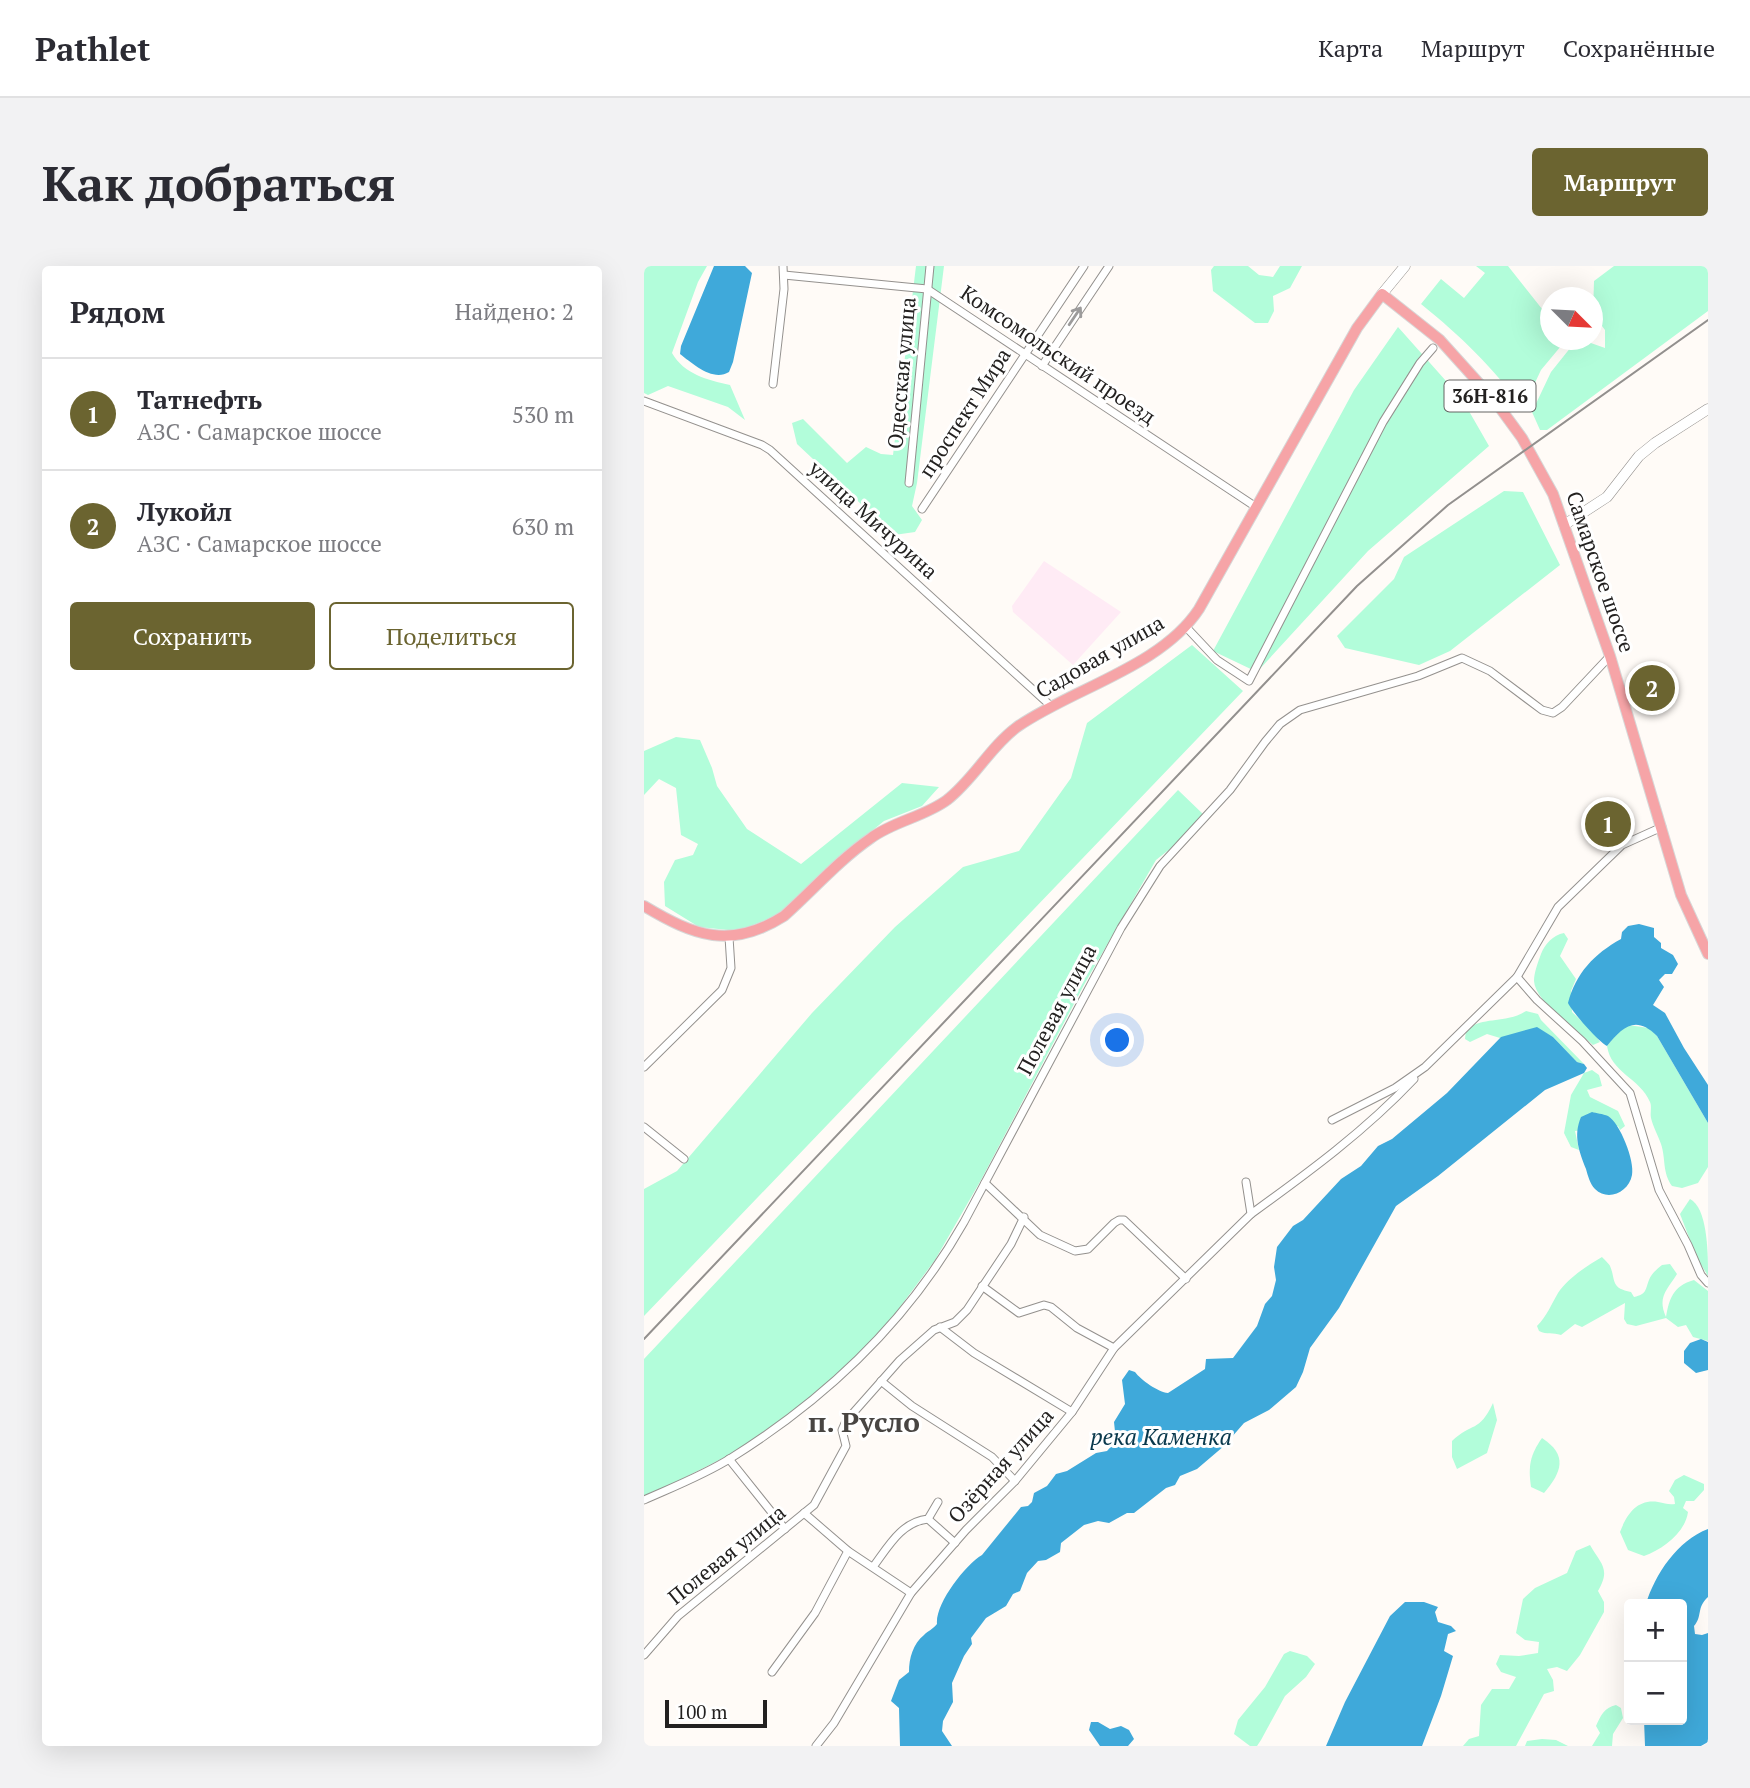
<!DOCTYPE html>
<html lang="ru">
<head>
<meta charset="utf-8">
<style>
	:root { --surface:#fff; --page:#f2f2f3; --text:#2b2b33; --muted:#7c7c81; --line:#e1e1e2; --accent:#6b6430 }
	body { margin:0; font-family:"PT Serif",serif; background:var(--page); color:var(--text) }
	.controls { position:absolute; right:21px; bottom:21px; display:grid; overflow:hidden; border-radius:7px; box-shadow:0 7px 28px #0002 }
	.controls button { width:63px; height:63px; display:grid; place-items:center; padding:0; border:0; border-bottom:2px solid var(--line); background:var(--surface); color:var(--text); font:35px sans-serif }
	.compass { position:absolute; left:896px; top:21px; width:63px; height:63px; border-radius:50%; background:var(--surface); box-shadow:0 7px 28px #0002; rotate:114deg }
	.scale { position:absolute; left:21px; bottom:18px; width:102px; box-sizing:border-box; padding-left:7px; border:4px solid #232120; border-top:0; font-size:19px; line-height:24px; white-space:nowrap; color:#232120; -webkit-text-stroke:5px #fff; paint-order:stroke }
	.you { position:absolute; left:474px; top:775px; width:24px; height:24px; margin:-18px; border:5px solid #fff; border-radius:50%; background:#1a73e8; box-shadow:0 0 0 10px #1a73e833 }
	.badge { display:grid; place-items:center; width:46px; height:46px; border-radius:50%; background:var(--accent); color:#fff; font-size:23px; font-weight:700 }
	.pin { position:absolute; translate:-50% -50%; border:4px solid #fff; box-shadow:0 2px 7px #0006 }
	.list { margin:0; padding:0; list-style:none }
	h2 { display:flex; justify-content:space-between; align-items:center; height:91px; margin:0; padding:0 28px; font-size:30px }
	h2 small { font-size:23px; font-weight:400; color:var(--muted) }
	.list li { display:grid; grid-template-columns:46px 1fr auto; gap:21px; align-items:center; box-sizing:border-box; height:112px; padding:0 28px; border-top:2px solid var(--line) }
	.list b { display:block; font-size:26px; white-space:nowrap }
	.list p { margin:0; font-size:23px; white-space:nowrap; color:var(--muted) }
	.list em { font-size:23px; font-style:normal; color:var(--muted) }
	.actions { display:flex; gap:14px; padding:21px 28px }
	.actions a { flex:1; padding:16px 0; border:2px solid var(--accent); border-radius:7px; text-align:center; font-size:24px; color:var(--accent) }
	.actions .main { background:var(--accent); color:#fff }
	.map { position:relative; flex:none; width:1064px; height:1480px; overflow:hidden; border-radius:7px }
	header { display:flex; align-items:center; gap:42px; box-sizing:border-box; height:98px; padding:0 35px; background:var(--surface); border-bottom:2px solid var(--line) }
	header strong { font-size:33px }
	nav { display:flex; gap:38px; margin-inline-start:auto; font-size:24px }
	.intro { display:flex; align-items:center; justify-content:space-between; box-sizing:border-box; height:168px; padding:0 42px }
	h1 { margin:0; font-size:49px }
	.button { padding:18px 32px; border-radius:7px; background:var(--accent); color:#fff; font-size:24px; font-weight:700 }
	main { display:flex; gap:42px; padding:0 42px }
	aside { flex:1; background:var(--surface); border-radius:7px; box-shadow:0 7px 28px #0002 }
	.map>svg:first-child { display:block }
	.commercial { fill:#ffebf5 }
	.green { fill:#b2fdda }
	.water { fill:#3fa9da }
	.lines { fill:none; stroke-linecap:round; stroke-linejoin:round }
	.street-casing { stroke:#94918e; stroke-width:9 }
	.secondary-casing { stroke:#94918e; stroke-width:11 }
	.primary-casing { stroke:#d7d7d7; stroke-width:12 }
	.street { stroke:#fff; stroke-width:7 }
	.secondary { stroke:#fff; stroke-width:10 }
	.primary { stroke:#f6a4a7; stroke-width:10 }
	.rail { stroke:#93908e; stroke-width:2 }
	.oneway { stroke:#9c9b9b }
	.labels { text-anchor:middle; stroke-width:6; stroke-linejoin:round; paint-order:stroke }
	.shield { fill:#fff; stroke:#656463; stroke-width:2 }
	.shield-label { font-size:19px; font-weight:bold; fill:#232120 }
	.street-label { font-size:21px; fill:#232120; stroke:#fff }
	.water-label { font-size:23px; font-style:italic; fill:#09384c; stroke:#fff }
	.district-label { font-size:28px; font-weight:bold; fill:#484542; stroke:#fff }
</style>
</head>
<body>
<header>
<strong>Pathlet</strong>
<nav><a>Карта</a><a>Маршрут</a><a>Сохранённые</a></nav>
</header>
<div class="intro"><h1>Как добраться</h1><a class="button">Маршрут</a></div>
<main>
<aside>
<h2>Рядом<small>Найдено: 2</small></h2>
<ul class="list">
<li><span class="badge">1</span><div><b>Татнефть</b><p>АЗС · Самарское шоссе</p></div><em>530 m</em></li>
<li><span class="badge">2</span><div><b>Лукойл</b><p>АЗС · Самарское шоссе</p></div><em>630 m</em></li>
</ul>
<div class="actions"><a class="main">Сохранить</a><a>Поделиться</a></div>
</aside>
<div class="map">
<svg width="1064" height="1480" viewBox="0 0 1064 1480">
	<rect width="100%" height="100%" fill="#fffbf7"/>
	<polygon class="commercial" points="400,295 477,346 429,399 369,346 368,340"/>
	<g class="green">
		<path d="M0,0H63L54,16L28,87C40,108 63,114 86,119L101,154L84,141L24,120L4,129L0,127Z"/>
		<polygon points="272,0 300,0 273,217 268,240 278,254 271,266 250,269 153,178 148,157 159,153 203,197 222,181 237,188 249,189"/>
		<polygon points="570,0 604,0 615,9 629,11 636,0 658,0 646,22 629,30 630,45 624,57 611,57 569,25 567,4"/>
		<path d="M832,0H864L906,53V74H922L897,104L879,142C848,101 818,71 777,38L797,13L820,32L841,7Z"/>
		<polygon points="970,0 1064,0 1064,45 903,164 896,164 888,146 907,106 931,76 944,76 961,82 961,64 949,48 950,15"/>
		<polygon points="754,61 818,133 845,180 724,285 613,406 569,385 710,124"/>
		<polygon points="860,225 879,226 916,299 806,385 775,399 701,382 693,370 750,313 760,291"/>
		<polygon points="548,379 599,425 0,1050 0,923 33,905 168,747 251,661 319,601 375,585 427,512 443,457"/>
		<polygon points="32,471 56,474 68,502 73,520 103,563 157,598 258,517 295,521 278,540 240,555 207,582 132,650 94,665 55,661 21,640 20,616 31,594 49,589 54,578 37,569 32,522 15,513 0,529 0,485"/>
		<polygon points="534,524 560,549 536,575 512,594 441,717 337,914 291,994 227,1080 165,1134 89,1187 0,1232 0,1093"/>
		<path d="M920,667L924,673L916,690L932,713L927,725L928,746L949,766L956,776L949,779C934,765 891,736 890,715C890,707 894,696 897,688C901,678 909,669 920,667Z"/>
		<path d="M882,745L894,748L897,754L940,798L933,796L909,771L893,762L856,772L843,768L826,776L821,773L822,764C838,750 862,758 882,745Z"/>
		<path d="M984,759L1005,762L1013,770L1064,857V901L1054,917L1038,922L1028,920C1018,906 1022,893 1017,878C1014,869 1009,861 1007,852C1006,847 1008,840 1006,836C996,812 967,807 963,780L974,766Z"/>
		<polygon points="948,804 955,809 958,820 943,824 946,831 974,845 981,860 976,864 974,860 931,865 935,884 927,881 920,867 927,829 940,807"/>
		<path d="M1046,933C1064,942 1064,989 1064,1010L1053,992L1036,948Z"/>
		<path d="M958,991C959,992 966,999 966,1000C972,1014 966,1022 987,1026L990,1031C1003,1028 1001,1024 1005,1014C1007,1008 1013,1003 1018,999L1026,998L1033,1008C1023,1024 1013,1031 1022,1051C1025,1033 1029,1020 1050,1014L1064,1025V1075L1049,1071L1042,1059L1034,1061L1022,1052L992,1060L983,1058L980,1053L981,1037L938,1061L931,1058L917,1069C909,1066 903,1069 895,1065L893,1060C903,1050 907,1039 914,1027C924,1012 944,999 958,991Z"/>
		<path d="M849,1137L853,1154L843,1187L813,1203L808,1191V1175C828,1156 835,1167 849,1137Z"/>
		<path d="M898,1172C924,1189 918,1206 900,1227L887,1221C884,1200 886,1189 898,1172Z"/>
		<path d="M1040,1209L1060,1218V1224L1050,1235H1042L1039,1242L1044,1246C1041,1267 1019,1283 1000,1290L984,1284L976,1266C983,1248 993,1233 1014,1236C1021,1237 1024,1239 1031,1238L1030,1231L1025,1225L1031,1214Z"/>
		<path d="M946,1279C957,1298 967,1303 954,1325L960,1336V1346L936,1389L923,1405L913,1401L903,1403L909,1414L910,1425L900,1428L872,1480H819L825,1473L835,1470L837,1439L848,1423H865L872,1411L857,1406L852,1398L856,1389L875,1390L894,1387L895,1376L881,1374L872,1367L879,1333L891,1322L923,1307L932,1285Z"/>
		<polygon points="646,1385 663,1390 671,1398 662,1411 641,1430 617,1474 613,1480 606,1480 590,1468 594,1454 621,1421 640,1388"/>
		<path d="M972,1439L977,1442L979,1452L969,1468L968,1480H948L956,1467L952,1460C957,1449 960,1442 972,1439Z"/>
		<polygon points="898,1473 912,1474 924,1480 881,1480 883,1475"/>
	</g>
	<g class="water">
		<path d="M70,0H101L108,7L89,96L85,106C69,116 49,98 36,88L37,80Z"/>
		<path d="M995,658L1010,662V671L1017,677V682L1029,689L1034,698L1028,708H1021L1015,714L1020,721L1009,739L1021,747L1040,782L1064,819V857L1013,770C991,748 978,762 963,780C954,775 929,747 924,737C932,707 950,688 977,673L978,666L984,660Z"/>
		<path d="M893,761L909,771L933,796L940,798L943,802L940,807L901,824L794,910L752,940L695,1042L666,1082L659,1106L652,1121L625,1144L600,1157L580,1180L553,1203L536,1210L531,1219L522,1222L490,1247H483L465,1257L454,1255L440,1259L417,1277L416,1286L402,1294L394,1295L383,1307L376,1325L369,1328L362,1340L342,1352L327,1372L328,1378L320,1390L308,1417L309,1436L299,1455L298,1465L308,1480H256L255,1442L247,1435L255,1414L265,1406C265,1392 269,1378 280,1369C285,1364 288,1364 293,1358C291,1338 321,1299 338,1289L377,1241L384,1240L388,1236L390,1227L403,1220L412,1208L423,1205L452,1187L463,1185L472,1175L470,1156L481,1138L478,1114L485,1104L491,1106C497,1114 514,1126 524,1127L561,1103L562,1093L589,1092L613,1060L621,1038L628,1030L632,1014L630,1001L633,981L649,960L659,954L697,913L717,900L734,880L748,873L803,827L857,771Z"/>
		<path d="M948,846C952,847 959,848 964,850C976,857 991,895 988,909C985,926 964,936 951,923C946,918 944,910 942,903C935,885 929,870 937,851Z"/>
		<polygon points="1057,1073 1064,1076 1064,1104 1052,1107 1040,1097 1040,1085 1046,1077"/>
		<path d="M1064,1263V1331C1052,1342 1059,1350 1050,1360L1051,1368L1058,1369L1064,1367V1476L1057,1480H1001L1000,1454H1038V1338H1002C1011,1308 1034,1274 1064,1263Z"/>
		<polygon points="761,1336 780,1336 794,1341 791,1346 794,1356 807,1360 812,1365 804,1368 800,1385 809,1390 797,1430 778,1480 682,1480 701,1436 746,1350"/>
		<polygon points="447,1456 454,1456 466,1463 477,1460 485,1464 490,1473 484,1480 456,1480 445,1464"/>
	</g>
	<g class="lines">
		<g class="street-casing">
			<g id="street">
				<polyline points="140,9 283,23 612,241"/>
				<polyline points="398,100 465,0"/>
				<polyline points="129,118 140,23 139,0"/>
				<polyline points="0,135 118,179 126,184 408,441"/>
				<polyline points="265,217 286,0"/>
				<polyline points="278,243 440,0"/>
				<polyline points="542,361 573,394 605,415 739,156 776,97 789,82"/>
				<polyline points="873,711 893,734 938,775 986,827 1015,924 1044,979 1057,1009 1064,1017"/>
				<polyline points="0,801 78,724 87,702 85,671"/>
				<polyline points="688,854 751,822 781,801 873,711 914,641 978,579 1018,561"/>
				<polyline points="0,861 40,893"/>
				<polyline points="341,917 396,969 431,985 444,983 470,957 475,954 480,954 542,1013"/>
				<path d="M607,948C665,906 721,865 770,813"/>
				<polyline points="338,1020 375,1047 400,1039 407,1041 433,1062 470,1082"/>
				<polyline points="296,1061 330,1087 428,1146"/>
				<polyline points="237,1115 268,1140 348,1191 371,1215"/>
				<polyline points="85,1193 141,1263"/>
				<path d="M0,1234C29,1221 60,1209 87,1192C183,1132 264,1055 320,956L477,662L516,600L586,524L621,476L636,458L656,444L774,410L818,392L846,405L898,444L909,447L918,441L966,390"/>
				<polyline points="160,1247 204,1285 267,1327"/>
				<polyline points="284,1253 311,1277"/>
				<path d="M229,1301C244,1281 257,1256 284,1253L294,1236"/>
				<polyline points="0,1389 34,1350 170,1239 202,1180 198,1164 202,1155 256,1094 290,1064 311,1056 323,1044 367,978 380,951"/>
				<polyline points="128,1406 171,1347 204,1285"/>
				<polyline points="172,1480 190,1457 267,1327 322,1264 371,1215 428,1146 470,1082 607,948 602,916"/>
			</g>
		</g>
		<g class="secondary-casing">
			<g id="secondary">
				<polyline points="738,28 761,0"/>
				<polyline points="920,259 963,231 995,190 1011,177 1064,143"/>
			</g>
		</g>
		<g class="primary-casing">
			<path id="primary" d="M0,640C50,670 87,684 140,650C169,624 195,594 227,572C250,555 280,551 303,534C330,513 346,481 373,461C429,422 517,401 555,343L713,62L738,28L796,74L851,135L878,172L909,228L966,390L1037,629L1064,688"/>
		</g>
		<use href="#street" class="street"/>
		<use href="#secondary" class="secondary"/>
		<use href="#primary" class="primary"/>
		<polyline class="rail" points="0,1073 713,320 804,239 1064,54"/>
	</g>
	<defs><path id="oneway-shaft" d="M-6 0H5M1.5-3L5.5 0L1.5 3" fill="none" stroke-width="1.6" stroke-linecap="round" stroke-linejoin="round" transform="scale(1.75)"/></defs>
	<use class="oneway" href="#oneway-shaft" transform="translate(431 50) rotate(-56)"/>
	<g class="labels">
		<rect class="shield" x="800.5" y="114.5" width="91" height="31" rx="5"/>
		<g class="shield-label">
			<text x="846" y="137">36Н-816</text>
		</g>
		<g class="street-label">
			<text transform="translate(414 89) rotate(34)" y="7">Комсомольский проезд</text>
			<text transform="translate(258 107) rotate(-85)" y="7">Одесская улица</text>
			<text transform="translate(321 147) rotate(-57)" y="7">проспект Мира</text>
			<text transform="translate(229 254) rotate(42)" y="7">улица Мичурина</text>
			<text transform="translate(956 306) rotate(71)" y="7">Самарское шоссе</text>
			<text transform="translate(456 391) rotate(-30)" y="7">Садовая улица</text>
			<text transform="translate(413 744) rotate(-62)" y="7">Полевая улица</text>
			<text transform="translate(357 1200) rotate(-48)" y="7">Озёрная улица</text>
			<text transform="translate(83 1289) rotate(-39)" y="7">Полевая улица</text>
		</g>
		<g class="water-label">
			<text x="517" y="1179">река Каменка</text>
		</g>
		<g class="district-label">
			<text x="220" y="1166">п. Русло</text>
		</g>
	</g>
</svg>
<div class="controls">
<button>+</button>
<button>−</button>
</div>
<svg class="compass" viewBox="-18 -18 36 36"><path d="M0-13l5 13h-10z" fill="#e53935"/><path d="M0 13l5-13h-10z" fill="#7c7c81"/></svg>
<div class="scale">100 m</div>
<div class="you"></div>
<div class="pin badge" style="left:964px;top:558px">1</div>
<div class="pin badge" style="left:1008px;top:422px">2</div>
</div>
</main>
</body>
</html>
